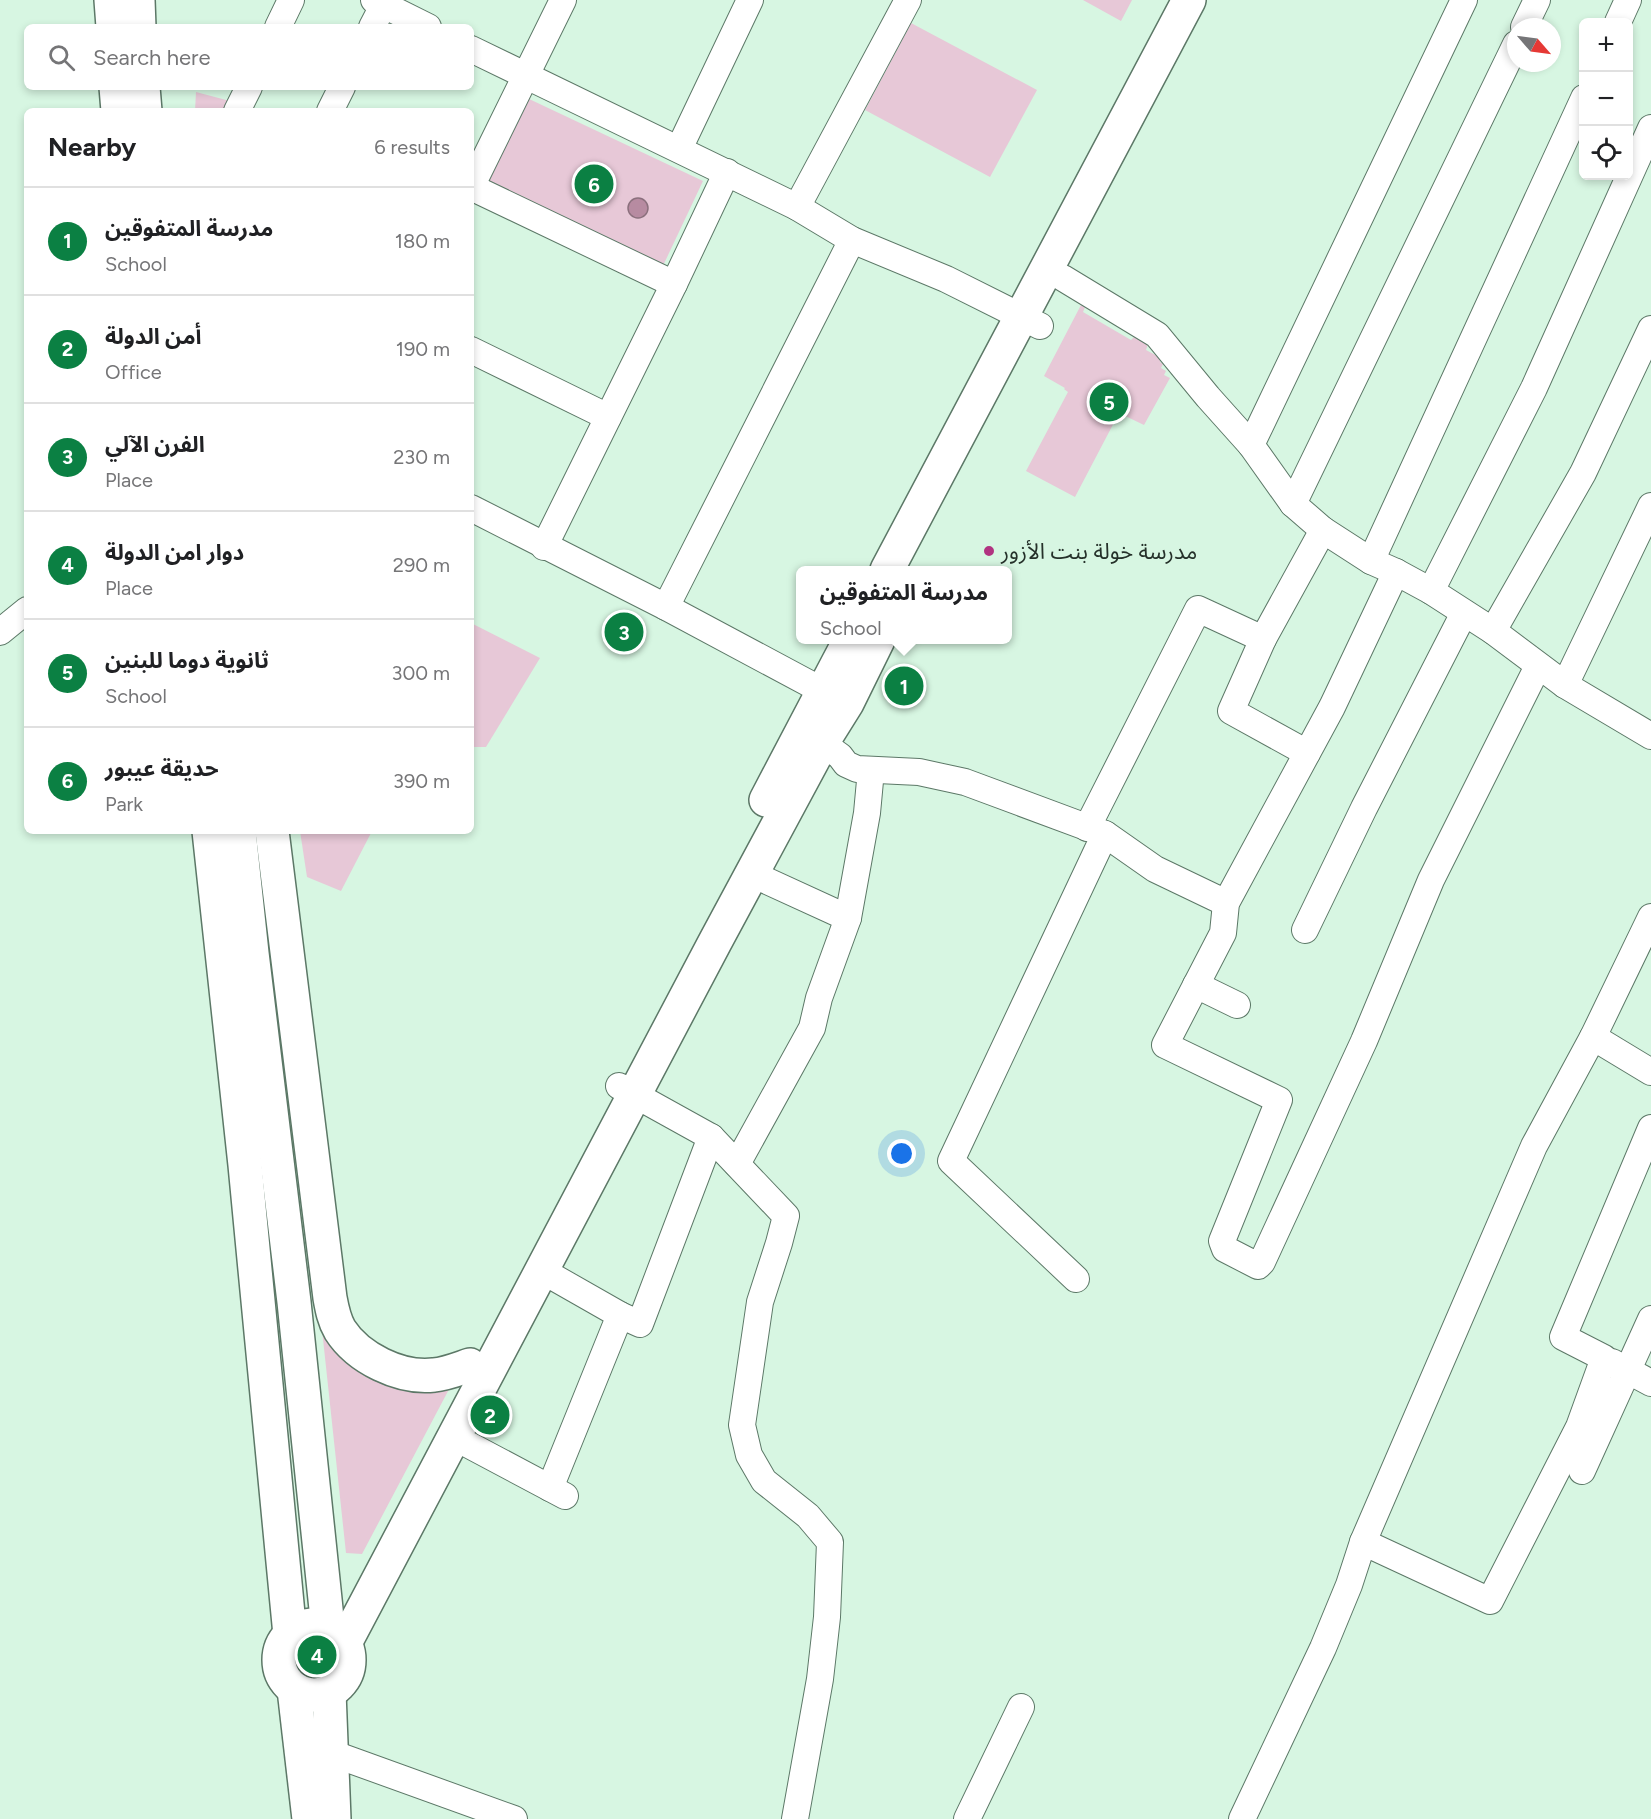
<!DOCTYPE html>
<html lang="en">
<head>
<meta charset="utf-8">
<style>
	:root { --surface:#fff; --page:#f6f6f6; --text:#202124; --muted:#757577; --line:#e0e0e0; --accent:#0b8043 }
	body { margin:0; font-family:Figtree,"Noto Sans Arabic",sans-serif; background:var(--page); color:var(--text) }
	.controls { position:absolute; right:18px; top:18px; display:grid; overflow:hidden; border-radius:9px; box-shadow:0 3px 9px #0003 }
	.controls button { width:54px; height:54px; display:grid; place-items:center; padding:0; border:0; border-bottom:2px solid var(--line); background:var(--surface); color:var(--text); font:30px sans-serif }
	.compass { position:absolute; left:1507px; top:18px; width:54px; height:54px; border-radius:50%; background:var(--surface); box-shadow:0 3px 9px #0003; rotate:118deg }
	.you { position:absolute; left:902px; top:1154px; width:21px; height:21px; margin:-15px; border:4px solid #fff; border-radius:50%; background:#1a73e8; box-shadow:0 0 0 9px #1a73e833 }
	.badge { display:grid; place-items:center; width:39px; height:39px; border-radius:50%; background:var(--accent); color:#fff; font-size:20px; font-weight:700 }
	.pin { position:absolute; translate:-50% -50%; border:3px solid #fff; box-shadow:0 2px 6px #0006 }
	.popup { position:absolute; left:796px; top:566px; width:216px; height:78px; box-sizing:border-box; display:grid; place-content:center; border-radius:9px; background:var(--surface); filter:drop-shadow(0 2px 4px #0005); font-size:20px; white-space:nowrap; color:var(--muted) }
	.popup b { font-size:22px; color:var(--text) }
	.popup::after { content:''; position:absolute; left:50%; top:100%; margin-left:-12px; border:12px solid transparent; border-top-color:var(--surface) }
	.list { margin:0; padding:0; list-style:none }
	h2 { display:flex; justify-content:space-between; align-items:center; height:78px; margin:0; padding:0 24px; font-size:26px }
	h2 small { font-size:20px; font-weight:400; color:var(--muted) }
	.list li { display:grid; grid-template-columns:39px 1fr auto; gap:18px; align-items:center; box-sizing:border-box; height:108px; padding:0 24px; border-top:2px solid var(--line) }
	.list b { display:block; font-size:22px; white-space:nowrap }
	.list p { margin:0; font-size:20px; white-space:nowrap; color:var(--muted) }
	.list em { font-size:20px; font-style:normal; color:var(--muted) }
	.icon { flex:none; width:33px; height:33px; fill:none; stroke:currentColor; stroke-width:2; stroke-linecap:round; stroke-linejoin:round }
	.map { position:relative; flex:none; width:1651px; height:1819px; overflow:hidden }
	.search { position:absolute; background:var(--surface); box-shadow:0 3px 9px #0003; left:24px; top:24px; width:450px; height:66px; display:flex; align-items:center; gap:15px; box-sizing:border-box; padding:0 21px; border-radius:9px; color:var(--muted); font-size:22px }
	.panel { position:absolute; background:var(--surface); box-shadow:0 3px 9px #0003; left:24px; top:108px; width:450px; height:726px; border-radius:9px }
	.map>svg:first-child { display:block }
	.green { fill:#e7c8d7 }
	.water { fill:#b78ba1; stroke:#8b707d; stroke-width:1.5 }
	.lines { fill:none; stroke-linecap:round; stroke-linejoin:round }
	.minor-casing { stroke:#5c7867; stroke-width:28 }
	.major-casing { stroke:#5c7867; stroke-width:36 }
	.minor { stroke:#fff; stroke-width:26 }
	.major { stroke:#fff; stroke-width:33 }
	.poi-dot { fill:#b13381; stroke:#d7f6e2; stroke-width:2 }
	.labels { text-anchor:middle; stroke-width:4.5; stroke-linejoin:round; paint-order:stroke }
	.poi-label { font-size:22px; fill:#25312a; stroke:#d7f6e2; text-anchor:start }
</style>
</head>
<body>
<div class="map">
<svg width="1651" height="1819" viewBox="0 0 1651 1819">
	<rect width="100%" height="100%" fill="#d7f6e2"/>
	<g class="green">
		<polygon points="1083,0 1132,0 1121,21"/>
		<polygon points="911,23 1037,90 990,177 865,110"/>
		<polygon points="196,92 230,101 225,111 195,111"/>
		<polygon points="527,98 703,181 661,270 485,187"/>
		<polygon points="1081,305 1085,307 1083,312 1131,340 1134,337 1148,344 1146,350 1161,358 1160,362 1163,364 1161,368 1166,371 1164,375 1170,378 1144,425 1119,413 1075,497 1026,471 1068,392 1064,389 1065,388 1044,376"/>
		<polygon points="471,623 540,658 486,747 471,747"/>
		<polygon points="300,831 372,831 341,891 307,877"/>
		<polygon points="320,1311 336,1337 456,1376 362,1554 346,1553"/>
	</g>
	<circle class="water" cx="638" cy="208" r="10"/>
	<g class="lines">
		<g class="minor-casing">
			<g id="minor">
				<polyline points="374,0 428,27"/>
				<polyline points="563,0 471,187 674,284"/>
				<polyline points="1618,22 1628,0"/>
				<polyline points="278,27 291,0"/>
				<polyline points="372,27 386,0"/>
				<polyline points="1524,27 1537,0"/>
				<polyline points="471,49 797,207 852,240 946,279 1040,326"/>
				<polyline points="237,111 249,87"/>
				<polyline points="330,111 342,87"/>
				<polyline points="679,149 750,0"/>
				<polyline points="797,207 908,0"/>
				<polyline points="1063,278 1157,335 1208,397 1251,445 1293,504 1323,530 1371,561 1396,572 1431,591 1493,631 1565,685 1651,736"/>
				<polyline points="471,350 608,417"/>
				<polyline points="1251,445 1464,0"/>
				<polyline points="1293,504 1516,44"/>
				<polyline points="471,508 666,607 838,699"/>
				<polyline points="544,547 674,284 727,172"/>
				<polyline points="1371,561 1584,98"/>
				<polyline points="1396,572 1332,707 1226,903 1223,933 1165,1045 1279,1100 1222,1241 1225,1249 1258,1266 1262,1262 1364,1041 1431,880 1538,666"/>
				<polyline points="1431,591 1534,388 1651,128"/>
				<polyline points="666,607 852,240"/>
				<polyline points="1493,631 1583,473 1651,329"/>
				<polyline points="0,632 27,610"/>
				<polyline points="1263,639 1231,711 1307,753"/>
				<polyline points="1565,685 1651,506"/>
				<polyline points="822,743 840,756 846,764 857,769 919,772 965,782 1105,834 951,1161 1076,1279"/>
				<polyline points="1087,828 1198,609 1263,639 1323,530"/>
				<polyline points="1105,834 1155,869 1226,903"/>
				<polyline points="752,874 848,918"/>
				<polyline points="1305,930 1364,808 1464,613"/>
				<polyline points="1196,985 1237,1005"/>
				<polyline points="1593,1037 1651,1072"/>
				<polyline points="619,1086 711,1137 786,1216 779,1243 760,1302 742,1425 749,1455 764,1481 808,1516 830,1542 827,1617 820,1679 795,1819"/>
				<polyline points="737,1164 812,1028 819,998 848,918 867,813 871,770"/>
				<polyline points="541,1270 620,1315 550,1488"/>
				<polyline points="620,1315 640,1324 711,1137"/>
				<polyline points="1612,1362 1651,1383"/>
				<polyline points="454,1437 565,1496"/>
				<polyline points="1582,1471 1651,1319"/>
				<polyline points="1363,1542 1490,1601 1579,1427 1604,1358 1563,1337 1651,1128"/>
				<polyline points="331,1753 514,1819"/>
				<polyline points="967,1819 1021,1707"/>
				<polyline points="1242,1819 1323,1648 1349,1585 1363,1542 1534,1146 1593,1037 1651,917"/>
			</g>
		</g>
		<g class="major-casing">
			<g id="major">
				<polyline points="111,0 113,27"/>
				<polyline points="138,0 139,27"/>
				<polyline points="116,87 118,111"/>
				<polyline points="143,87 145,111"/>
				<polyline points="887,570 1189,0"/>
				<polyline points="766,800 850,640"/>
				<polyline points="209,831 245,1165 290,1635"/>
				<polyline points="239,831 252,953 294,1302 328,1628"/>
				<path d="M272,831L330,1298C332,1309 334,1320 340,1330C358,1358 400,1379 434,1375C446,1374 458,1369 470,1365"/>
				<circle cx="314" cy="1660" r="35"/>
				<polyline points="345,1643 715,942 822,743 847,703 878,640"/>
				<polyline points="294,1689 309,1819"/>
				<polyline points="329,1692 334,1819"/>
			</g>
		</g>
		<use href="#minor" class="minor"/>
		<use href="#major" class="major"/>
	</g>
	<circle class="poi-dot" cx="989" cy="551" r="6"/>
	<g class="labels">
		<g class="poi-label">
			<text x="1001" y="559">مدرسة خولة بنت الأزور</text>
		</g>
	</g>
</svg>
<div class="controls">
<button>+</button>
<button>−</button>
<button><svg class="icon" aria-label="locate" viewBox="0 0 24 24"><circle cx="12" cy="12" r="6"/><path d="M12 2v4M12 18v4M2 12h4M18 12h4"/></svg></button>
</div>
<svg class="compass" viewBox="-18 -18 36 36"><path d="M0-13l5 13h-10z" fill="#e53935"/><path d="M0 13l5-13h-10z" fill="#757577"/></svg>
<div class="you"></div>
<div class="pin badge" style="left:904px;top:686px">1</div>
<div class="popup"><b>مدرسة المتفوقين</b>School</div>
<div class="pin badge" style="left:490px;top:1415px">2</div>
<div class="pin badge" style="left:624px;top:632px">3</div>
<div class="pin badge" style="left:317px;top:1655px">4</div>
<div class="pin badge" style="left:1109px;top:402px">5</div>
<div class="pin badge" style="left:594px;top:184px">6</div>
<div class="search"><svg class="icon" aria-label="search" viewBox="0 0 24 24"><circle cx="10" cy="10" r="6"/><path d="M15 15l6 6"/></svg>Search here</div>
<section class="panel">
<h2>Nearby<small>6 results</small></h2>
<ul class="list">
<li><span class="badge">1</span><div><b>مدرسة المتفوقين</b><p>School</p></div><em>180 m</em></li>
<li><span class="badge">2</span><div><b>أمن الدولة</b><p>Office</p></div><em>190 m</em></li>
<li><span class="badge">3</span><div><b>الفرن الآلي</b><p>Place</p></div><em>230 m</em></li>
<li><span class="badge">4</span><div><b>دوار امن الدولة</b><p>Place</p></div><em>290 m</em></li>
<li><span class="badge">5</span><div><b>ثانوية دوما للبنين</b><p>School</p></div><em>300 m</em></li>
<li><span class="badge">6</span><div><b>حديقة عيبور</b><p>Park</p></div><em>390 m</em></li>
</ul>
</section>
</div>
</body>
</html>
